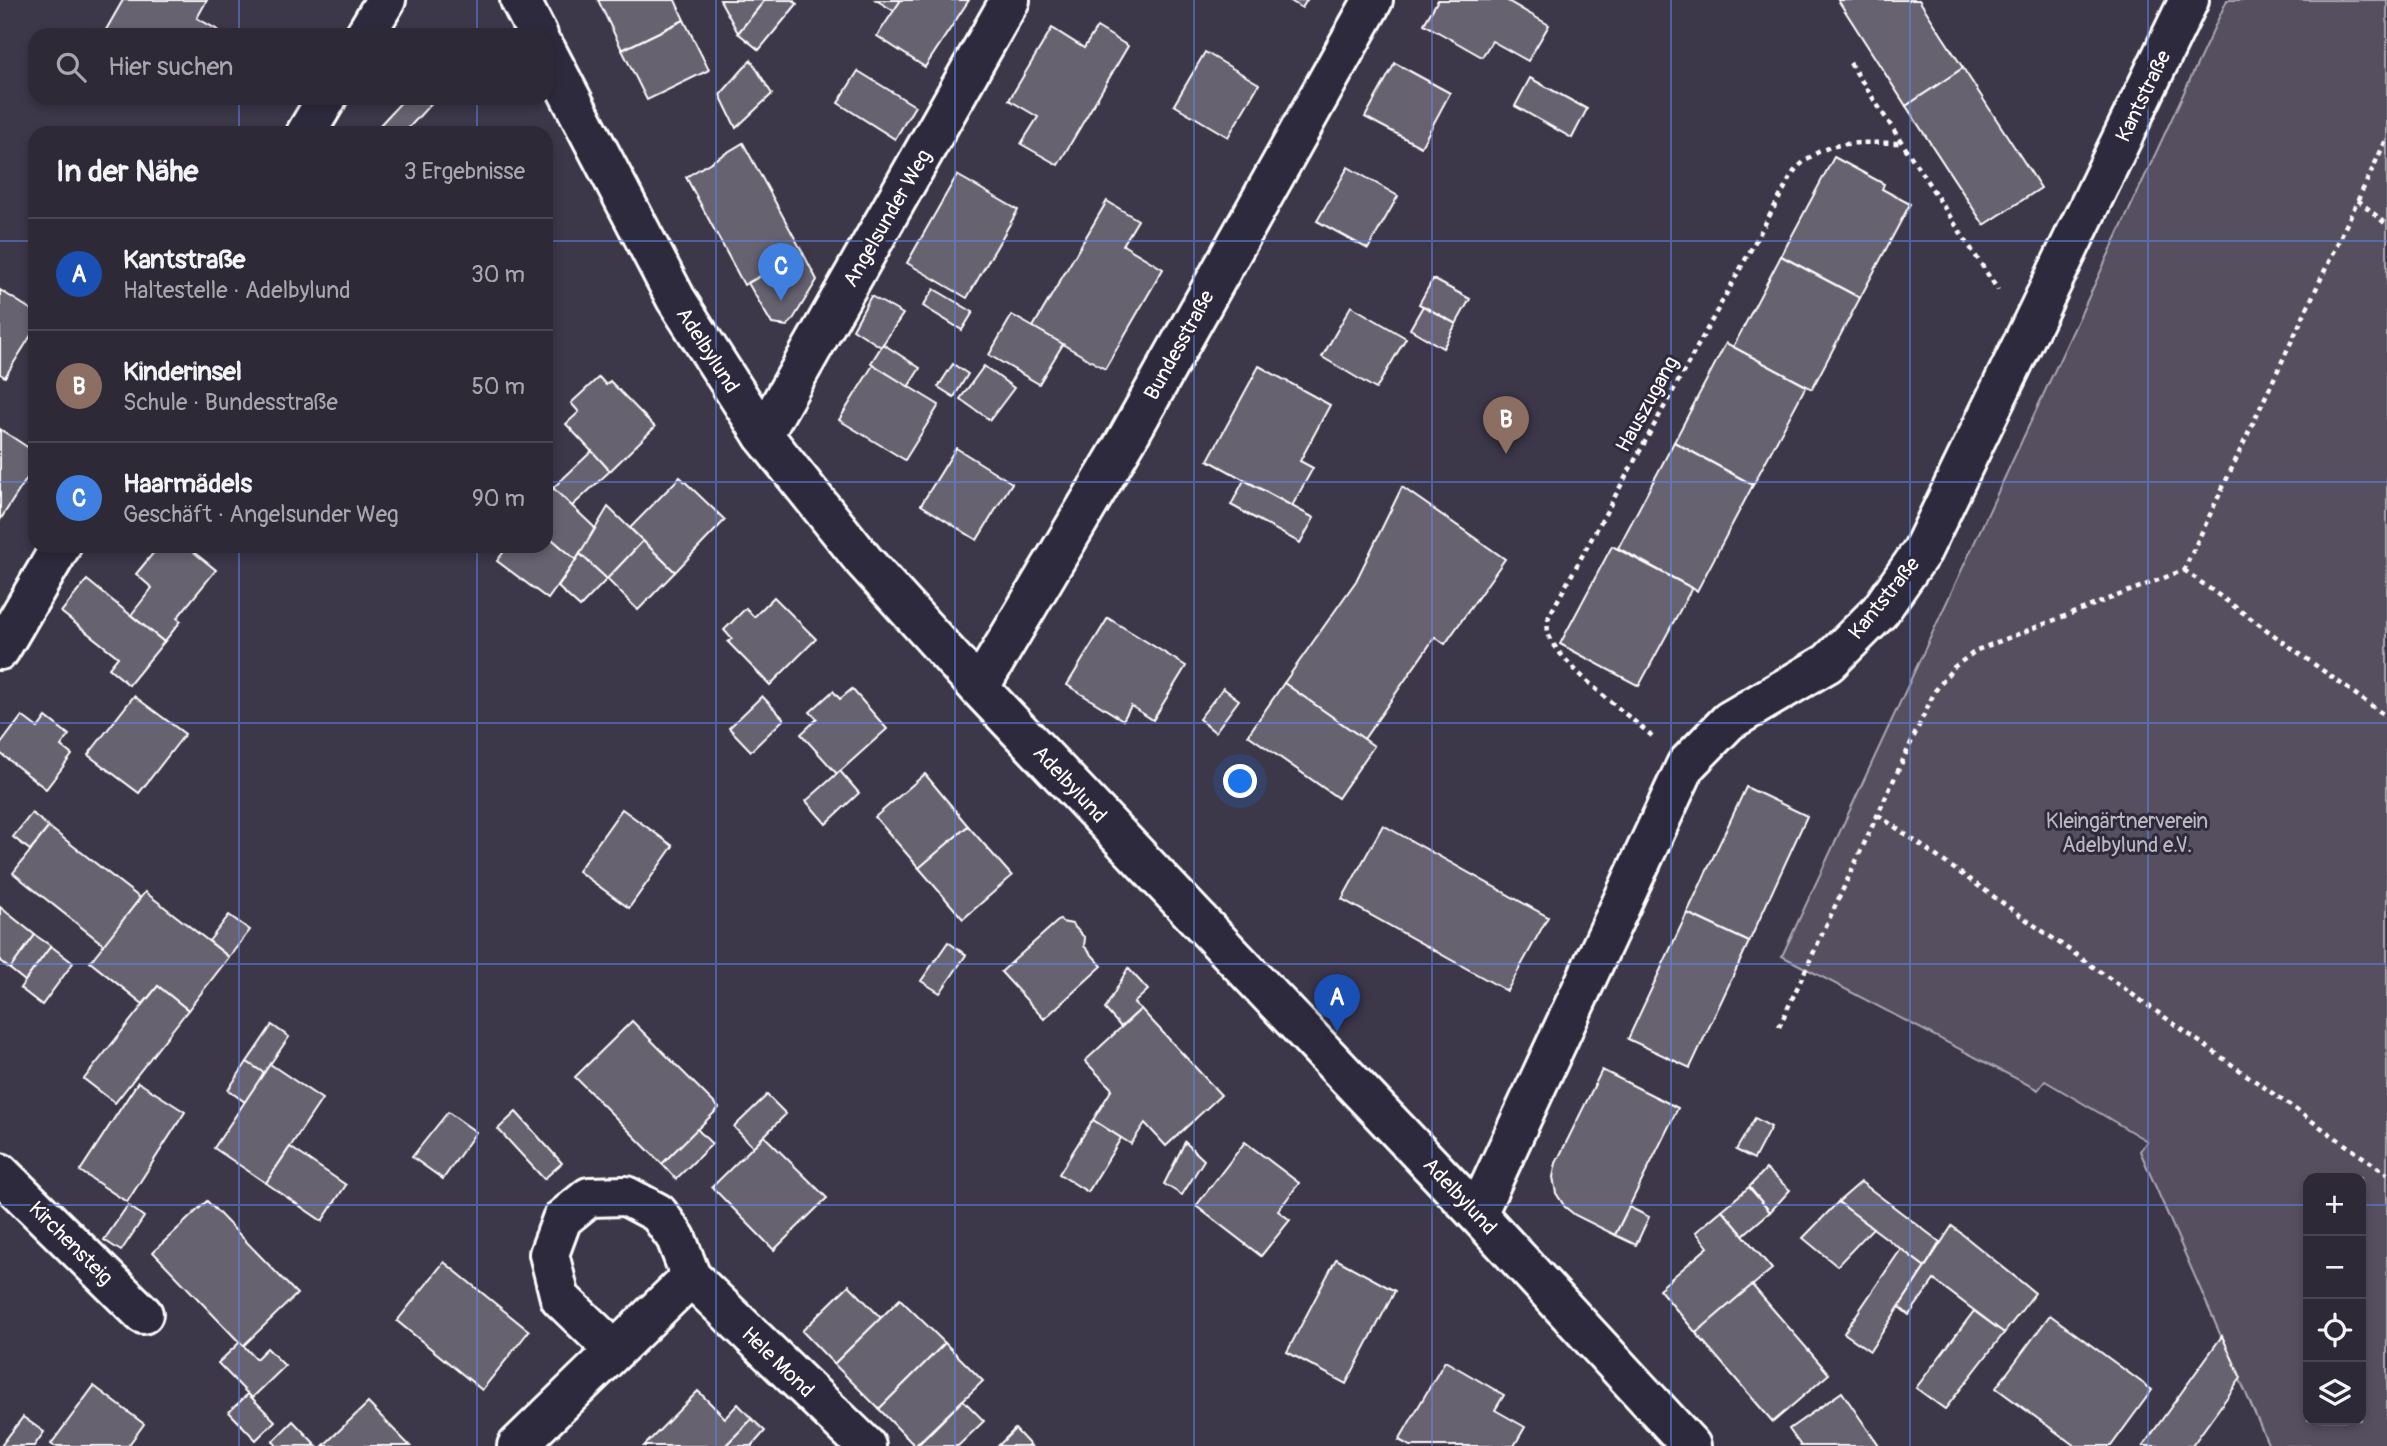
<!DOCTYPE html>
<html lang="de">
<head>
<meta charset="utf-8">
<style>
	:root { --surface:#2d2937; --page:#393542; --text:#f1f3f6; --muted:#a7a6ad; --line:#484552; --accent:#ffd166 }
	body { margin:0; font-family:Pangolin,sans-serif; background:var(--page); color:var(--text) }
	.controls { position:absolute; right:21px; bottom:21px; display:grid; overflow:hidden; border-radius:14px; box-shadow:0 4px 10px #0003 }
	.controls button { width:63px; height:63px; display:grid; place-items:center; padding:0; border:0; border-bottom:2px solid var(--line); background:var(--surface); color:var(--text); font:35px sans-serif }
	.you { position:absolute; left:1241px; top:782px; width:24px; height:24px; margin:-18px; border:5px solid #fff; border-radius:50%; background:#1a73e8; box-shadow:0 0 0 10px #1a73e833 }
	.badge { display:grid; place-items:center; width:46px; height:46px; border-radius:50%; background:var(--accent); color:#fff; font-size:23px; font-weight:700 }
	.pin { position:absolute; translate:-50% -58px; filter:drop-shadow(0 2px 4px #0008) }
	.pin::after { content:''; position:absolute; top:37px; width:24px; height:21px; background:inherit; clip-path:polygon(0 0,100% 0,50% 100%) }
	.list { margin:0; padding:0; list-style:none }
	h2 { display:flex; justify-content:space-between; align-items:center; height:91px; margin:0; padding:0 28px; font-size:30px }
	h2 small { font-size:23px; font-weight:400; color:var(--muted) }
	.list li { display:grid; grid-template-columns:46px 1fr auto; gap:21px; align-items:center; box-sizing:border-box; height:112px; padding:0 28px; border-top:2px solid var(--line) }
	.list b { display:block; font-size:26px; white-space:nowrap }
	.list p { margin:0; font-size:23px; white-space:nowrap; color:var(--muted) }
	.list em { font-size:23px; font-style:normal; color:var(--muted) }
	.icon { flex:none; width:38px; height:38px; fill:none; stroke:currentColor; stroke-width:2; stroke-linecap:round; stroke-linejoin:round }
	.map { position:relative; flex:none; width:2387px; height:1446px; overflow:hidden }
	.search { position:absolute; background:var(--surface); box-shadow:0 4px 10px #0003; left:28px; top:28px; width:525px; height:77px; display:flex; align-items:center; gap:18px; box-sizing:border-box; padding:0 24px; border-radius:21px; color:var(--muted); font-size:26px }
	.panel { position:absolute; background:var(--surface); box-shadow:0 4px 10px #0003; left:28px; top:126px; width:525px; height:427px; border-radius:21px }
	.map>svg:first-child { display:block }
	.green { fill:#555060; stroke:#aaa8b0; stroke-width:2; fill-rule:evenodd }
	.building { fill:#666270; stroke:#fff; stroke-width:2 }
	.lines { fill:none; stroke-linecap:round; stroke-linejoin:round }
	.street-casing { stroke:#fff; stroke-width:44 }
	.secondary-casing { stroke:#fff; stroke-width:44 }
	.path { stroke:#fff; stroke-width:4.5; stroke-dasharray:5 5; stroke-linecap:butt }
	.street { stroke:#2f2a3d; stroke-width:38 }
	.secondary { stroke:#2f2a3d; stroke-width:38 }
	.grid { fill:none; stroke:#6183e4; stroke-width:2; stroke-opacity:0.55 }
	.labels { text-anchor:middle; stroke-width:6; stroke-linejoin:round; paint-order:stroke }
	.street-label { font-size:21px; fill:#fff; stroke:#2f2a3d }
	.park-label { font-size:21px; fill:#bbb9bf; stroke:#2f2a3d }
</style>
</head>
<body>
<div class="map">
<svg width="2387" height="1446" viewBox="0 0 2387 1446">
	<rect width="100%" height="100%" fill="#3c3749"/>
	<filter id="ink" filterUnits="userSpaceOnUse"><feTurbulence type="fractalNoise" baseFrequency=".0143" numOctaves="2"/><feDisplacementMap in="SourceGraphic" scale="14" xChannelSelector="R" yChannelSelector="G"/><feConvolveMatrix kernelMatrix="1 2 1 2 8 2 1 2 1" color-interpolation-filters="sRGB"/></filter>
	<g filter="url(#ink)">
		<path class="green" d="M2227,0H2387V1446H2269L2140,1151L2147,1141L2045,1081L2038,1090L1782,956ZM2308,1178H2361V1420H2308Z"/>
		<g class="building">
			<polygon points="123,0 207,0 197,18 218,30 215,35 103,35"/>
			<polygon points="598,0 675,0 684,20 622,50"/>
			<polygon points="720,0 765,0 738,33"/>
			<polygon points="765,0 793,0 797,4 759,50 738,33"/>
			<polygon points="876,0 901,0 894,11"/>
			<polygon points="901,0 969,0 925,67 877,36"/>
			<polygon points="1289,0 1307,0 1302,8"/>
			<polygon points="1438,0 1506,0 1549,25 1528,61 1492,41 1482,57 1424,24"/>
			<polygon points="1838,0 1919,0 1963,68 1906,106"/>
			<polygon points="684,20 709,70 647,100 622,50"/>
			<polygon points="1097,27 1128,46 1058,165 1021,144 1038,117 1009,100 1052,28 1084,48"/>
			<polygon points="84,28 95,35 80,35"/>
			<polygon points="1205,52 1259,84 1228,137 1174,105"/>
			<polygon points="751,60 772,94 736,128 720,95"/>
			<polygon points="1395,63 1450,93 1421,147 1365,117"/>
			<polygon points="1963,68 2041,188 1984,225 1906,106"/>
			<polygon points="858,71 915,106 895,139 838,103"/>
			<polygon points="1530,78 1587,109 1572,138 1515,106"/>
			<polygon points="405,98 436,98 404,133 386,133 379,126"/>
			<polygon points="743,143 803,253 744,285 686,177"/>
			<polygon points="1834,157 1884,184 1882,189 1910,204 1860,298 1781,256"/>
			<polygon points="1348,167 1398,196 1368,249 1317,221"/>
			<polygon points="957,175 1018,210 967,298 907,263"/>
			<polygon points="1107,201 1138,220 1123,245 1163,269 1105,369 1033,327"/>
			<polygon points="803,253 817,280 792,321 787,326 772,324 748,283"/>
			<polygon points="1781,256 1860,298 1812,389 1733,347"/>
			<polygon points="1433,279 1470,299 1456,324 1419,304"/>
			<polygon points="934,289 973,312 962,330 923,306"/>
			<polygon points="0,290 35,312 35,329 5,377 0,374"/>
			<polygon points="871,296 903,314 881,347 853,329"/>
			<polygon points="1351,306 1406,338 1376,389 1322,357"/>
			<polygon points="1423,306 1456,324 1443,348 1410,329"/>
			<polygon points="1012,315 1063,344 1039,384 989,355"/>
			<polygon points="1726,343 1806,386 1753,485 1674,442"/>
			<polygon points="883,344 920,368 908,387 871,363"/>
			<polygon points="953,364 968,374 954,397 938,387"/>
			<polygon points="873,365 939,405 905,460 839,420"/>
			<polygon points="984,366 1014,388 990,420 960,399"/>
			<polygon points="1259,366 1330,405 1300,461 1313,468 1292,506 1208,460"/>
			<polygon points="599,377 606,385 610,381 655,427 610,471 566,424 579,412 571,403"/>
			<polygon points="0,429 35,452 35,466 0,520"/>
			<polygon points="1674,442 1753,485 1697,591 1618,548"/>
			<polygon points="956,448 1012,483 977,540 921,505"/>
			<polygon points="592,451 610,471 571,507 553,488"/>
			<polygon points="680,477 725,520 675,572 630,528"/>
			<polygon points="1244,480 1314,518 1300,543 1231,505"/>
			<polygon points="1402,487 1505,559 1445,644 1435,637 1364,739 1284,683 1356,581"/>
			<polygon points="553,488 595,528 576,560 546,534 546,496"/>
			<polygon points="608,507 643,541 607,579 580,554"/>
			<polygon points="546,534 576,560 548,599 497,561 508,546 546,546"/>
			<polygon points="643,541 675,572 638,610 607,579"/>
			<polygon points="159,546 186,546 216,570 177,618 181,621 164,642 131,615 152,588 136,574"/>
			<polygon points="1612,546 1692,588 1639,686 1560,644"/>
			<polygon points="580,554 607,579 580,607 558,587"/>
			<polygon points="87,580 164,642 129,685 109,668 118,657 61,612"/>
			<polygon points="774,597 816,639 770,685 728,642 732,639 724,630 746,608 754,617"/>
			<polygon points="1108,618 1186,666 1153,720 1131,706 1123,720 1067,685"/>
			<polygon points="1284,683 1374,746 1338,798 1248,735"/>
			<polygon points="1223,688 1239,700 1215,732 1199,719"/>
			<polygon points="852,689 887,729 837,774 801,734 817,719 810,712 833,691 840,699"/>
			<polygon points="134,696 185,734 139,793 88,755"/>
			<polygon points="762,696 784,719 751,751 729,728"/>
			<polygon points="22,716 38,728 46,717 69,735 61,746 72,755 46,789 0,753 0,745"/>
			<polygon points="840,771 859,793 826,824 806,801"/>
			<polygon points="925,774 968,826 919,868 875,817"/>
			<polygon points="1746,787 1807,816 1749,942 1687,913"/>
			<polygon points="622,809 673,846 629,908 578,871"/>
			<polygon points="32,813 49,827 30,850 13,837"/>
			<polygon points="1383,825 1548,917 1507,991 1342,899"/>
			<polygon points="968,826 1012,876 963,919 919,868"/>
			<polygon points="49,827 140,898 104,945 13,873"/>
			<polygon points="145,892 229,957 188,1010 158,986 143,1004 90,962"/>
			<polygon points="0,907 35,935 10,969 0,961"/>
			<polygon points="1687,913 1749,942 1690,1068 1628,1039"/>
			<polygon points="229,915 250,930 229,957 209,941"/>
			<polygon points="1060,919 1062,922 1072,924 1085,938 1084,946 1102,966 1044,1019 1001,972"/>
			<polygon points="35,935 51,946 25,981 10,969"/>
			<polygon points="948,942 966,955 940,993 921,981"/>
			<polygon points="51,946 73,963 42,1005 20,988"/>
			<polygon points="1128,968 1148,990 1134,1003 1141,1009 1121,1027 1105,1009"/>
			<polygon points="158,986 188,1010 115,1103 84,1079"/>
			<polygon points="1141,1009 1221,1095 1166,1146 1145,1123 1131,1144 1093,1120 1112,1089 1085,1061"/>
			<polygon points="632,1021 719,1108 662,1164 575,1077"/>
			<polygon points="272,1025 289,1037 264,1073 247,1062"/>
			<polygon points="247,1062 264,1073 245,1102 228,1090"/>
			<polygon points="270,1064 322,1099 266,1183 214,1148"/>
			<polygon points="1602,1070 1678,1108 1615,1235 1575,1215 1565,1207 1556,1193 1553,1177 1556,1163"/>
			<polygon points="138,1082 185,1112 127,1202 80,1171"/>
			<polygon points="767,1095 786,1114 753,1147 734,1127"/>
			<polygon points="448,1112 476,1132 443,1179 412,1157"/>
			<polygon points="516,1112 562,1163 544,1179 498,1129"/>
			<polygon points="1755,1118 1771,1127 1754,1159 1736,1150"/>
			<polygon points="1093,1120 1121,1138 1088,1192 1059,1174"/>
			<polygon points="697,1129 712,1144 676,1179 662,1164"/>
			<polygon points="764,1136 827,1198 774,1250 712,1187"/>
			<polygon points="1185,1142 1204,1160 1182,1195 1164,1184"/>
			<polygon points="1245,1142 1299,1183 1278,1211 1290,1220 1261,1256 1196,1206"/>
			<polygon points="290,1147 346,1185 322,1221 266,1183"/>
			<polygon points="1766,1169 1790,1190 1770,1212 1749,1187"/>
			<polygon points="1861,1182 1940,1242 1925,1267 1838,1202"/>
			<polygon points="1749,1187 1770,1212 1743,1235 1722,1210"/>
			<polygon points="207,1201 297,1294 243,1346 153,1252"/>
			<polygon points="1838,1202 1873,1228 1837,1266 1803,1238"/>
			<polygon points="128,1205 144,1217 121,1251 104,1240"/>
			<polygon points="1629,1207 1649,1217 1636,1245 1615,1235"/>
			<polygon points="1722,1210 1772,1269 1696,1333 1659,1289 1708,1247 1696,1232"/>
			<polygon points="1952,1226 2035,1293 2004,1333 1934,1280 1909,1315 1899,1307"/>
			<polygon points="1901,1249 1925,1267 1870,1351 1844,1333"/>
			<polygon points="1336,1259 1395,1291 1346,1384 1287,1352"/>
			<polygon points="444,1262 529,1331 482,1390 397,1321"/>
			<polygon points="849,1285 881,1318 834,1364 802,1331"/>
			<polygon points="1752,1285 1829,1374 1773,1422 1696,1333"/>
			<polygon points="900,1299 945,1343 879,1409 834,1364"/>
			<polygon points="1974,1311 2004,1333 1945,1409 1916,1388"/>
			<polygon points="2050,1315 2152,1390 2111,1446 2075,1446 1996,1388"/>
			<polygon points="2222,1336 2241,1378 2192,1446 2143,1446"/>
			<polygon points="240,1342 256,1359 267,1348 285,1366 252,1398 218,1363"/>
			<polygon points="945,1343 983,1381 915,1446 879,1409"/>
			<polygon points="1445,1361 1504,1395 1495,1410 1525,1427 1514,1446 1410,1446 1399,1440"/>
			<polygon points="94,1386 144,1424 128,1446 54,1446 51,1444"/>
			<polygon points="698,1391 725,1418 738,1404 752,1419 725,1446 644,1446"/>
			<polygon points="1842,1392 1879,1446 1801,1446 1789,1429"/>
			<polygon points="248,1394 275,1421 256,1440 229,1412"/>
			<polygon points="963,1400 984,1421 958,1446 917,1446"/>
			<polygon points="368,1403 410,1446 323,1446"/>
			<polygon points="23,1417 44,1432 34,1446 1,1446"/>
			<polygon points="752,1419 765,1431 752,1446 725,1446"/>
			<polygon points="293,1421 317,1446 277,1446 273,1441"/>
			<polygon points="1015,1429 1031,1446 998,1446"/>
		</g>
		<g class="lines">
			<g class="street-casing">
				<g id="street">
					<polyline points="365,35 386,0"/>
					<polyline points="306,133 327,98"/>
					<polyline points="763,435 1010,0"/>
					<polyline points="0,650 61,546"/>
					<polyline points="979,688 1127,439 1373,0"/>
					<polyline points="0,1173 143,1314"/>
					<polyline points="1477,1214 1686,765 1729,721 1828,663 1880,611 1922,551 2189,0"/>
					<polyline points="614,1350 560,1298 549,1254 562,1219 589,1197 626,1196 658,1213 676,1238 691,1277 866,1446"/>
					<polyline points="517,1446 691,1277"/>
				</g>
			</g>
			<g class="secondary-casing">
				<g id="secondary">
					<polyline points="520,0 538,35"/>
					<polyline points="546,50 676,299 763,435 864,561 979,688 1477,1214 1691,1446"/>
				</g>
			</g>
			<g class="path">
				<polyline points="1850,63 1998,290"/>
				<polyline points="2358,200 2387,225"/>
				<polyline points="2184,570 2387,717"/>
				<path d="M1652,736C1628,715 1554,660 1548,632C1547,627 1548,621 1549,616L1793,173C1822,137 1860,143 1902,143"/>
				<polyline points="1878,815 2387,1174"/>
				<polyline points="1779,1027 1935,691 1954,667 1977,650 2184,570 2387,138"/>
			</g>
			<use href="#street" class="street"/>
			<use href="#secondary" class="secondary"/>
		</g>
	</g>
	<path class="grid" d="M239,0V35M477,0V35M716,0V1446M955,0V1446M1194,0V1446M1432,0V1446M1671,0V1446M1910,0V1446M2148,0V1446M239,98V133M477,98V133M0,241H35M546,241H2387M0,482H35M546,482H2387M239,546V1446M477,546V1446M0,723H2387M0,964H2387M0,1205H2308M2361,1205H2387"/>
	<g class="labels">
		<g class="street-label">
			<text transform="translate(2143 96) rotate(-64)" y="7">Kantstraße</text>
			<text transform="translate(887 218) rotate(-60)" y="7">Angelsunder Weg</text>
			<text transform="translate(1179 345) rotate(-61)" y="7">Bundesstraße</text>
			<text transform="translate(708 350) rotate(57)" y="7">Adelbylund</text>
			<text transform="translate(1647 404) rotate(-61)" y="7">Hauszugang</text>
			<text transform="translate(1884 598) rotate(-51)" y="7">Kantstraße</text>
			<text transform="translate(1070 784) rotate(47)" y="7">Adelbylund</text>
			<text transform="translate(1460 1196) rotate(47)" y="7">Adelbylund</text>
			<text transform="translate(71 1243) rotate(45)" y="7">Kirchensteig</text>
			<text transform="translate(778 1362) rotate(44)" y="7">Hele Mond</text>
		</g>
		<g class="park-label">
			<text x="2127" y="828">Kleingärtnerverein<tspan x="2127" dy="24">Adelbylund e.V.</tspan></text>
		</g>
	</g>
</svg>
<div class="controls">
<button>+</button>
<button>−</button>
<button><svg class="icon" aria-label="locate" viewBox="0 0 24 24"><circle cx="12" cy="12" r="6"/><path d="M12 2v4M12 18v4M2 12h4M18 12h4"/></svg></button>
<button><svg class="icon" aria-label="layers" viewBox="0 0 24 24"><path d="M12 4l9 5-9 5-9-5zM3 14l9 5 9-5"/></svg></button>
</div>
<div class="you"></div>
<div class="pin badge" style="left:1337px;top:1032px;background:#1a4fb4">A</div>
<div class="pin badge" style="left:1506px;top:454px;background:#8d6e63">B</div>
<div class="pin badge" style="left:781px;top:301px;background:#3f7fe0">C</div>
<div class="search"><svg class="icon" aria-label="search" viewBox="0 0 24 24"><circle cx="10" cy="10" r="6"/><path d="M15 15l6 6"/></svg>Hier suchen</div>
<section class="panel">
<h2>In der Nähe<small>3 Ergebnisse</small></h2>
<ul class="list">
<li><span class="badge" style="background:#1a4fb4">A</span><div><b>Kantstraße</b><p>Haltestelle · Adelbylund</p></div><em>30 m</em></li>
<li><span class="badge" style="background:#8d6e63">B</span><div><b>Kinderinsel</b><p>Schule · Bundesstraße</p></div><em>50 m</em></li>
<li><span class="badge" style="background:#3f7fe0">C</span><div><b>Haarmädels</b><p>Geschäft · Angelsunder Weg</p></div><em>90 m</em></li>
</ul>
</section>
</div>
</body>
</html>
